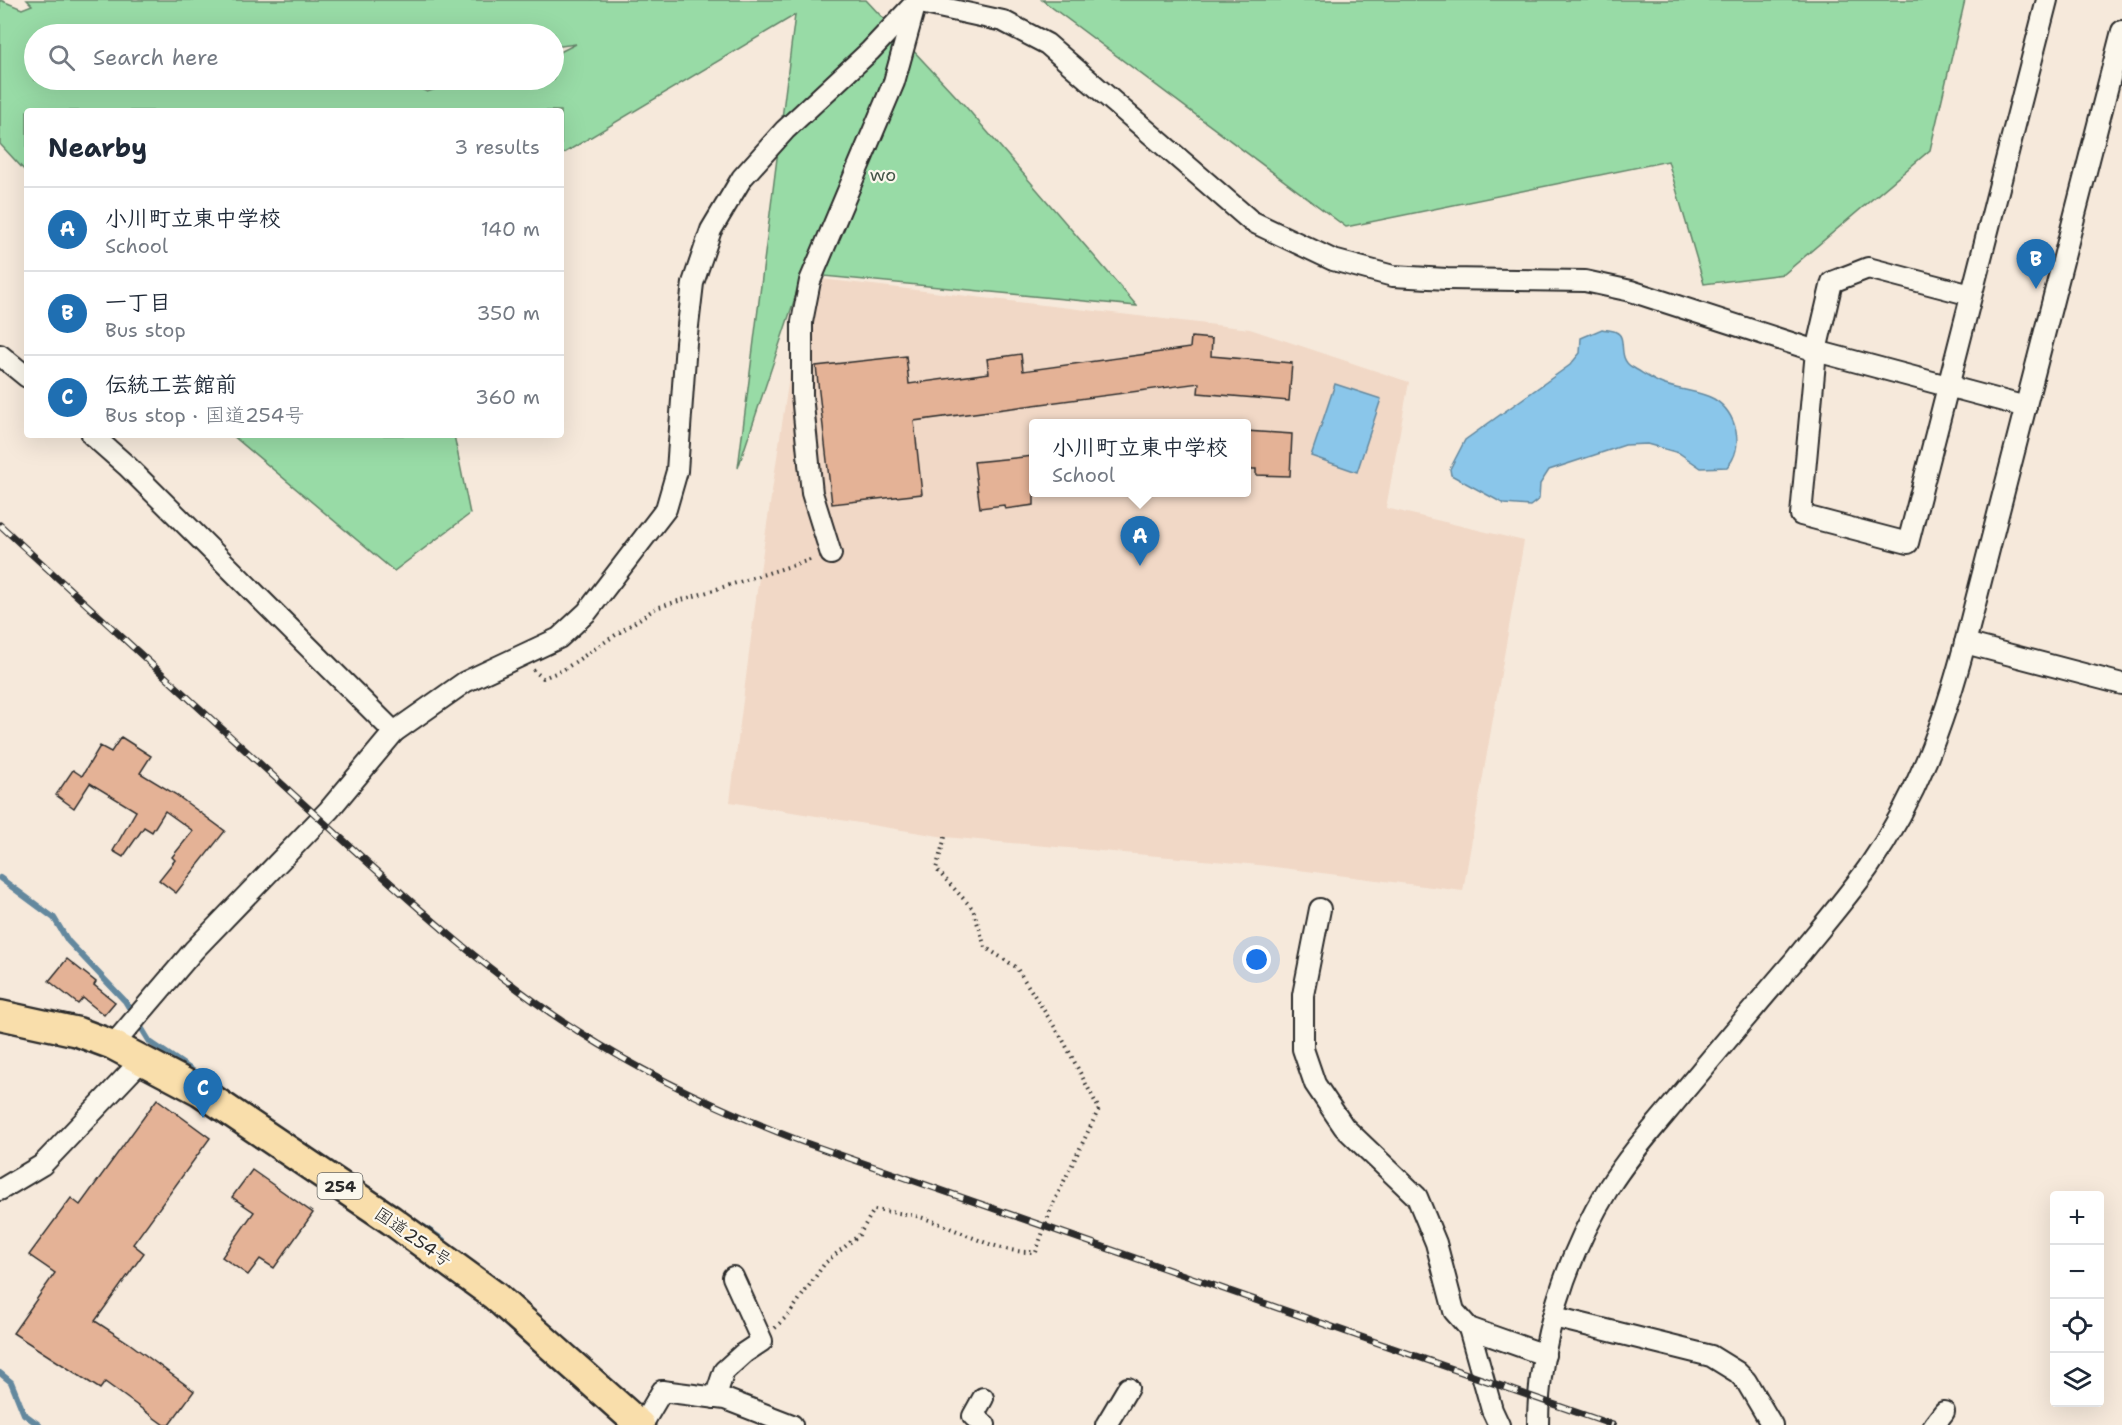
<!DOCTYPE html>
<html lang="en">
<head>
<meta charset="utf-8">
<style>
	:root { --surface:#fff; --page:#f6f6f7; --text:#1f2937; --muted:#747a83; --line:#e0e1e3; --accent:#1f6fb2 }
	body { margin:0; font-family:"Shantell Sans","Klee One",sans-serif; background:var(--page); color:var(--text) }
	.controls { position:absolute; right:18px; bottom:18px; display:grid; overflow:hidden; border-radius:6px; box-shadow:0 6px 24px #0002 }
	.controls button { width:54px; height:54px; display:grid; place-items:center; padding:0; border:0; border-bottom:2px solid var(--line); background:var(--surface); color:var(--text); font:30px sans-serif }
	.you { position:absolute; left:1257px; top:960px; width:21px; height:21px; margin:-15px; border:4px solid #fff; border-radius:50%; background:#1a73e8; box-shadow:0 0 0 9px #1a73e833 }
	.badge { display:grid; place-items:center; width:39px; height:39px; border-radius:50%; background:var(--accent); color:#fff; font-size:20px; font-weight:700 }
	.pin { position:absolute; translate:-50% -50px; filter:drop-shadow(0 2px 3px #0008) }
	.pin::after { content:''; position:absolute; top:32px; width:21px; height:18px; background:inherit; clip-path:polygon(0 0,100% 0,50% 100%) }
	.popup { position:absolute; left:1029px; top:419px; width:222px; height:78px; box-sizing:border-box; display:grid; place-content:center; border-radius:6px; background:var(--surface); filter:drop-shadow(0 2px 4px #0005); font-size:20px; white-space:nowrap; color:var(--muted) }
	.popup b { font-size:22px; color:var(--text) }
	.popup::after { content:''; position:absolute; left:50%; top:100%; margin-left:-12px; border:12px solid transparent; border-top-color:var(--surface) }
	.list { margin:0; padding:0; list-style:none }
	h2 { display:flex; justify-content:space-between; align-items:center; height:78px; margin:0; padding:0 24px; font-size:26px }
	h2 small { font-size:20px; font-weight:400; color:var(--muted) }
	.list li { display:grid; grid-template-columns:39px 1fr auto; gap:18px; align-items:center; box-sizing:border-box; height:84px; padding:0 24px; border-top:2px solid var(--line) }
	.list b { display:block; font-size:22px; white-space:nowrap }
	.list p { margin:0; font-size:20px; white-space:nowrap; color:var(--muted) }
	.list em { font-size:20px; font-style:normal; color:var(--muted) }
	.icon { flex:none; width:33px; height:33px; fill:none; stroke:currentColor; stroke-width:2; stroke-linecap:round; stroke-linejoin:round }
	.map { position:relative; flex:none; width:2122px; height:1425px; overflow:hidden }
	.search { position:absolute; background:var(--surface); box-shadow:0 6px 24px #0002; left:24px; top:24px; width:540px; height:66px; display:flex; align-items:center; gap:15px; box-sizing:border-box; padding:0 21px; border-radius:33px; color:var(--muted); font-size:22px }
	.panel { position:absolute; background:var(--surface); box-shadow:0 6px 24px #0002; left:24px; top:108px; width:540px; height:330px; border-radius:6px }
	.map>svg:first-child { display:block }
	.built { fill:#f1d8c6; fill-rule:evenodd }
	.green { fill:#98dba6; stroke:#628368; stroke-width:1.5; fill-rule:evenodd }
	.water { fill:#8ac6ea; stroke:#64889e; stroke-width:1.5 }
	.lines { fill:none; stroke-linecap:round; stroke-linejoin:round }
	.stream { stroke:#64889e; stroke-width:6 }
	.building { fill:#e4b296; stroke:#2b2b2b; stroke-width:1.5 }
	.minor-casing { stroke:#2b2b2b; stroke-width:24 }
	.highway-casing { stroke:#2b2b2b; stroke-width:33 }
	.path { stroke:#2b2b2b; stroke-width:4; stroke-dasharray:1.5 4.5; stroke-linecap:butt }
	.minor { stroke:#fbf7ec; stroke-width:20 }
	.highway { stroke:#f9deab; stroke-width:28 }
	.rail-casing { stroke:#2b2b2b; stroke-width:7 }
	.rail { stroke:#fbf7ec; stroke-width:4.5; stroke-dasharray:14; stroke-linecap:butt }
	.path-bridge { stroke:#2b2b2b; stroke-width:4; stroke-dasharray:1.5 4.5; stroke-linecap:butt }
	.labels { text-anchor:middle; stroke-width:4.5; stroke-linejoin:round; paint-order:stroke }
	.shield { fill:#fbf7ec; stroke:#696865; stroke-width:1.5 }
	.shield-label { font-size:16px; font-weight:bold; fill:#2b2b2b }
	.park-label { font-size:18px; fill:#46574a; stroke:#fbf7ec }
	.street-label { font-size:18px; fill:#2b2b2b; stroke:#fbf7ec }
</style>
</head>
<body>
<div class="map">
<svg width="2122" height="1425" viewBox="0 0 2122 1425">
	<rect width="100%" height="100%" fill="#f6e9db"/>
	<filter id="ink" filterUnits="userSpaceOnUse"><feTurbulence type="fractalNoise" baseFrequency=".0167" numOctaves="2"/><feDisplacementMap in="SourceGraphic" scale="12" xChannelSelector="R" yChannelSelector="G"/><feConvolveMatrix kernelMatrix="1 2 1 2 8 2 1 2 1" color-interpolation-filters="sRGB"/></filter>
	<g filter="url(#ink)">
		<path class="built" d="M804,277L1250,329L1409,382L1386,508L1524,541L1463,891L1259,865L945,837L730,802L757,591ZM1034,424H1246V492H1034Z"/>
		<g class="green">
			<path d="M0,0L22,9L32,5L27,0H866L966,107L1137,306L803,274L738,468L795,15L561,155V111H27V173L0,144ZM34,34H554V47L576,44L554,55V80H463L427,92L403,80H34Z"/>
			<polygon points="1042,0 1965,0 1930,150 1784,274 1704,284 1668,161 1346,227"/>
			<polygon points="232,435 454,435 470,514 394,571"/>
		</g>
		<g class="water">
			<path d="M1602,329C1606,330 1612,330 1616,332C1628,337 1616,358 1632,367C1641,372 1651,379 1660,383C1676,390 1700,391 1714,399C1737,413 1745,448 1727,467L1701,468L1679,453L1647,444L1625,445L1549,470L1540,484L1539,499L1530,506L1504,504L1451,475L1450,469L1465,440L1570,365L1580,353L1581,338Z"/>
			<polygon points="1335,384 1381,399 1357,472 1311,456"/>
		</g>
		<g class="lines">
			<g class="stream">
				<polyline points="0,878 54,918 68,941 125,1001 150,1042 199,1075"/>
				<polyline points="424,1227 443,1240"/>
				<polyline points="0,1373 11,1382 24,1414 39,1425"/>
			</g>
		</g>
		<g class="building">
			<polygon points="1191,337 1212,339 1211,356 1292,363 1289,401 1198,393 1199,383 914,421 922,494 832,504 816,366 906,356 909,384 989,373 987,359 1021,354 1023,371 1190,348"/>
			<polygon points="1246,431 1292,434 1290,476 1256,475 1256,469 1246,469"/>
			<polygon points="1034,456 1034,505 1005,509 1004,505 980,508 974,462"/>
			<polygon points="121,737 151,756 140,773 175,794 225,831 176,893 159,880 175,860 172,857 193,831 165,811 152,832 144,827 123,857 113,851 136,811 90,783 74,808 56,795 73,770 82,776 100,746 111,752"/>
			<polygon points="67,959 96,982 94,985 115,1002 104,1015 83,998 78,1004 49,981"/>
			<polygon points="157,1099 210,1138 133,1244 144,1253 95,1321 129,1343 194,1391 169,1425 164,1425 105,1382 100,1389 13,1333 55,1273 29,1255 71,1198 80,1205"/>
			<polygon points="252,1170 313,1213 274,1268 260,1259 248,1275 222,1257 254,1212 232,1197"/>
		</g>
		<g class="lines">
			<g class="minor-casing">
				<g id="minor">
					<polyline points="916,2 1003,21 1047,44 1251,221 1333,260 1393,276 1447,279 1585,281 1631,291 1816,351 2026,407"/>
					<polyline points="1971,295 1868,268 1832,282 1816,351 1801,515 1908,543 2047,0"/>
					<polyline points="0,355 27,377"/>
					<polyline points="92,435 127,466 394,732"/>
					<polyline points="831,554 812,493 802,395 802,322 810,281 894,82 915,6"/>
					<polyline points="1965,643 2122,684"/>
					<polyline points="1320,909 1303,995 1303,1049 1315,1084 1344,1127 1417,1197 1436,1243 1454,1311 1469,1328 1545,1355"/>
					<polyline points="113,1045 194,950 329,810 394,732 465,682 559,638 587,612 666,509 677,471 686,343 693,283 711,230 742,178 785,130 870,51 916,2"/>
					<polyline points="0,1190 42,1165 142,1060"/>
					<polyline points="1554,1317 1711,1356 1737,1372 1746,1381 1772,1425"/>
					<polyline points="1469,1328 1492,1410 1499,1425"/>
					<polyline points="715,1398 724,1371 744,1353 762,1341 733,1277"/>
					<polyline points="983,1398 973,1416 985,1425"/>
					<polyline points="642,1425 662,1391 725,1399 792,1425"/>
					<polyline points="1106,1425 1128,1388"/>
					<path d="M1538,1425C1538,1342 1566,1257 1609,1187C1631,1152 1659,1122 1685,1090C1721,1047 1757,1004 1794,961C1819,930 1845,900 1868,868C1916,799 1944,724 1965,643L2122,31"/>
					<polyline points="1934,1425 1944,1412"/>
				</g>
			</g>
			<g class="highway-casing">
				<polyline id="highway" points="0,1015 78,1032 113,1045 200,1091 391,1220 495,1296 640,1425"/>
			</g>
			<g class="path">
				<polyline points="533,670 543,678 563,670 656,608 813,559"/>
				<polyline points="945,837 936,869 973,909 985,947 1016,967 1063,1040 1099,1109 1052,1206"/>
				<path d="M775,1328L790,1313L825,1263L859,1235L874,1210C888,1212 903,1213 916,1216C956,1226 993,1254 1036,1252"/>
			</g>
			<use href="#minor" class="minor"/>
			<use href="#highway" class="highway"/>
			<g class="rail-casing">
				<path id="rail" d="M0,525C102,619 204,712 306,806C393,885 479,968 578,1031C649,1077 725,1112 803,1142L1613,1425"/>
			</g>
			<use href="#rail" class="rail"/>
			<polyline class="path-bridge" points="1036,1252 1052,1206"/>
		</g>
	</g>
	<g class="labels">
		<rect class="shield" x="317.5" y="1173" width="45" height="26" rx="4.5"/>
		<g class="shield-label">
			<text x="340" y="1192">254</text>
		</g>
		<g class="park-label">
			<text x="883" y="181">wo</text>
		</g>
		<g class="street-label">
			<text transform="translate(413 1237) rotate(35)" y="6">国道254号</text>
		</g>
	</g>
</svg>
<div class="controls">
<button>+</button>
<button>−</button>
<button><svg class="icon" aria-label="locate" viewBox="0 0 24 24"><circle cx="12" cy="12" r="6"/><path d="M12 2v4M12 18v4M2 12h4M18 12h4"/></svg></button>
<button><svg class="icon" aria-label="layers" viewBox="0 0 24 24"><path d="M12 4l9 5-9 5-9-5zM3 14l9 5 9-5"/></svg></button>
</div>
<div class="you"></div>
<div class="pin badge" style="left:1140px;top:566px">A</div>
<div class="popup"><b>小川町立東中学校</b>School</div>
<div class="pin badge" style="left:2036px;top:289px">B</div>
<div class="pin badge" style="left:203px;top:1118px">C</div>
<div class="search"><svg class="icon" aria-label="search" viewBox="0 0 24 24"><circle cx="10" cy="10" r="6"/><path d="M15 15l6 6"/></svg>Search here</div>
<section class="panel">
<h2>Nearby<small>3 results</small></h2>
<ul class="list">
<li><span class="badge">A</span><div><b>小川町立東中学校</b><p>School</p></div><em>140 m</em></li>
<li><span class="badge">B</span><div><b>一丁目</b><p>Bus stop</p></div><em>350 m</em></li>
<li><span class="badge">C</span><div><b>伝統工芸館前</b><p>Bus stop · 国道254号</p></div><em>360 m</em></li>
</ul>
</section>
</div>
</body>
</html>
